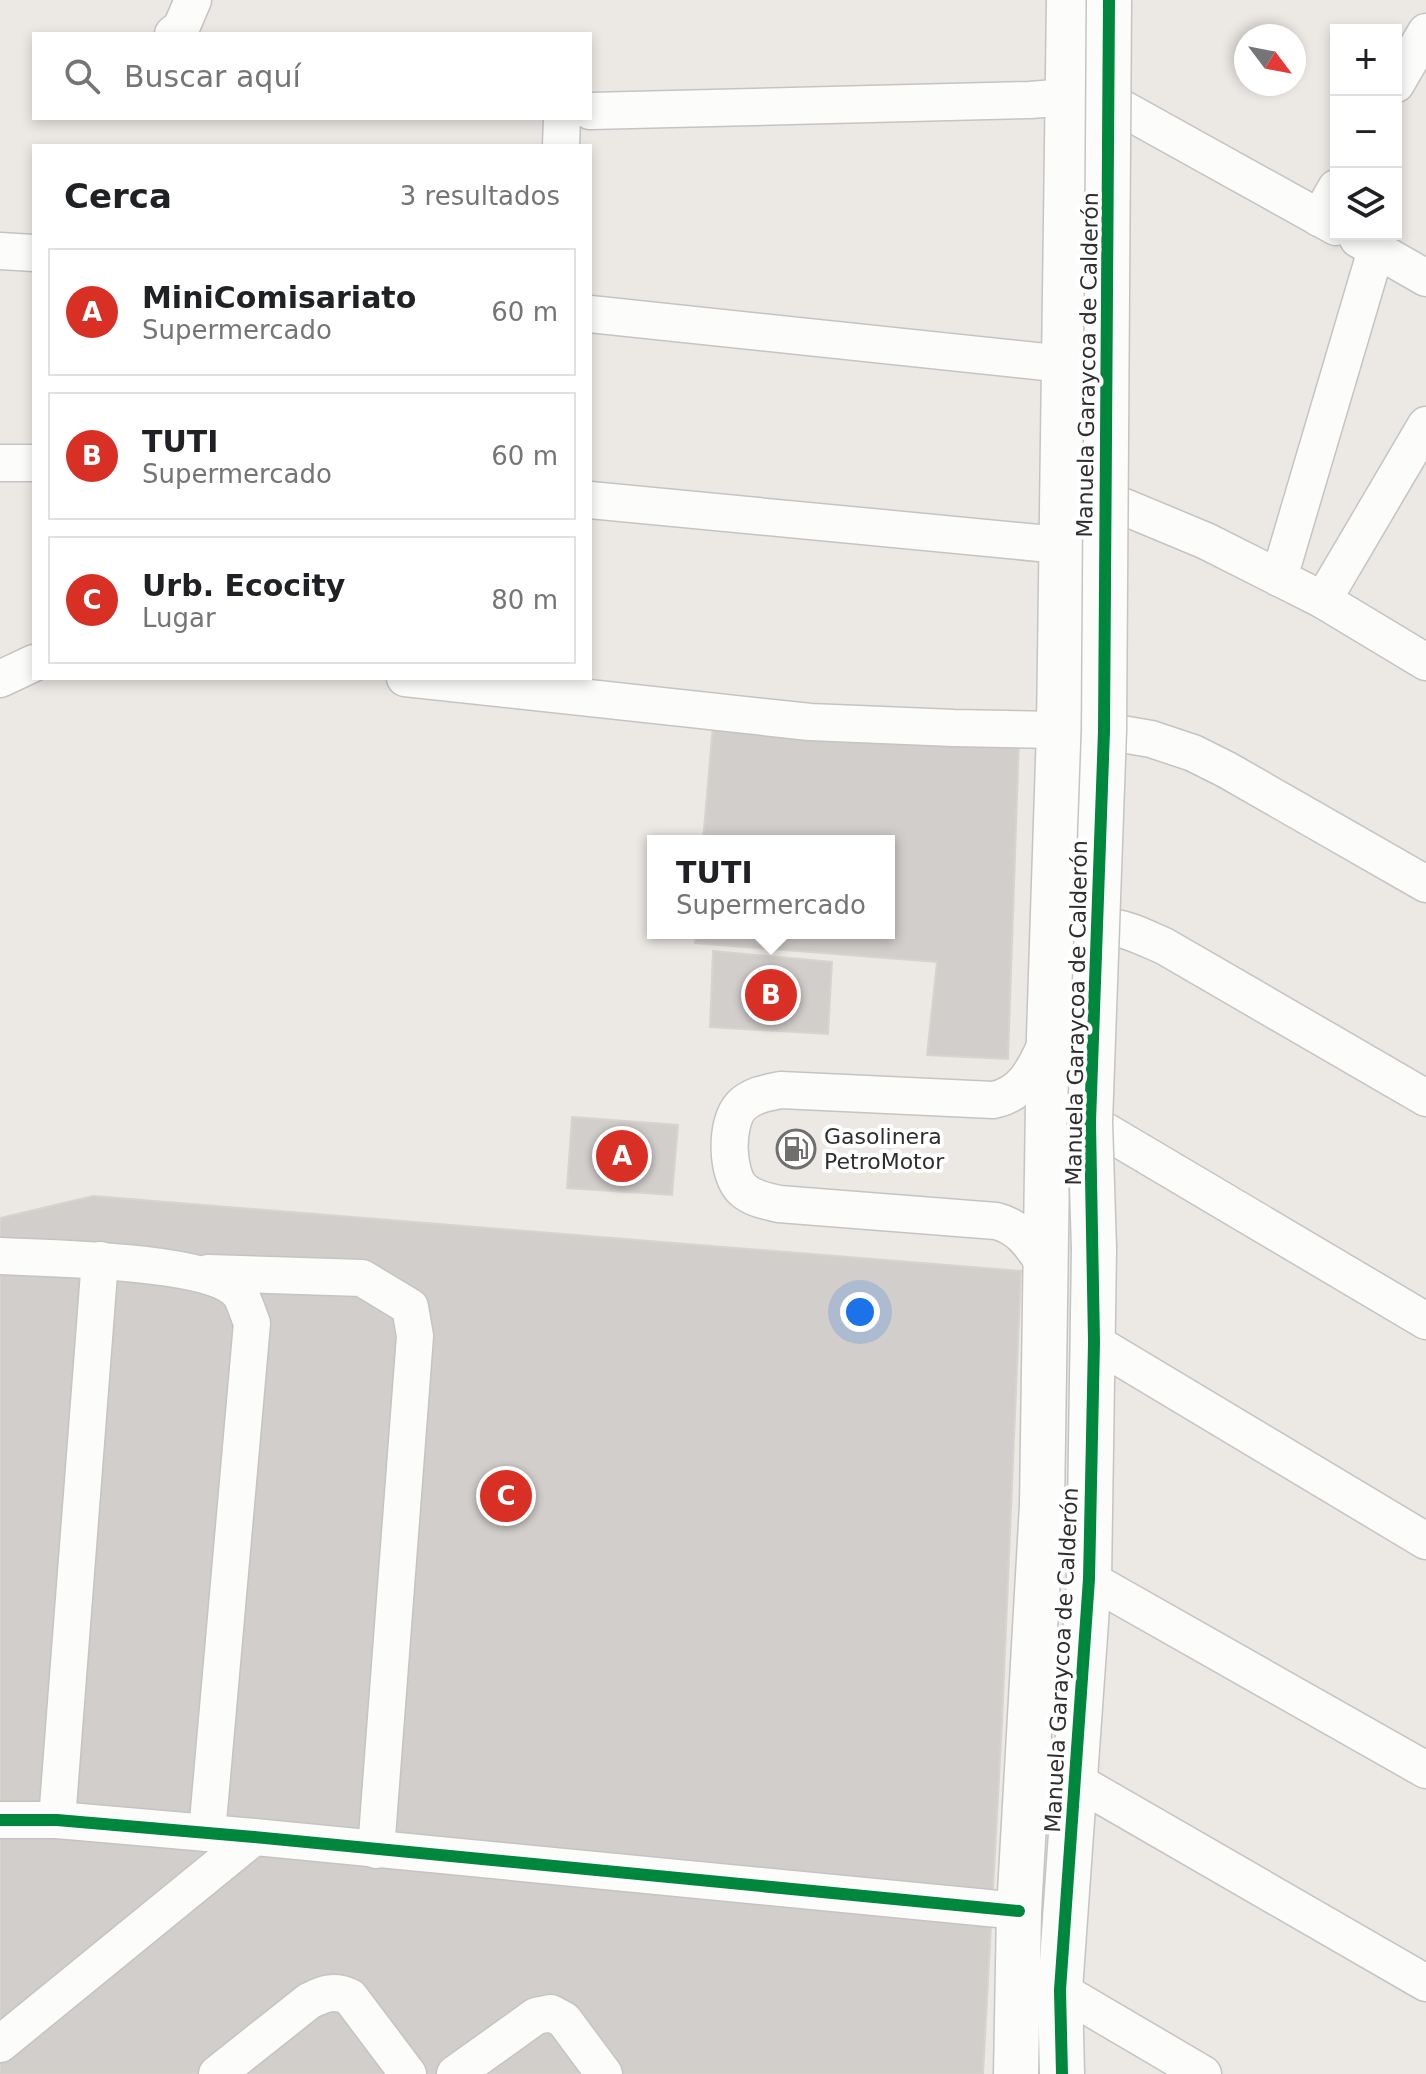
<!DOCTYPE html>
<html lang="es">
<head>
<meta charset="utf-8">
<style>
	:root { --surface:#fff; --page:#f6f6f6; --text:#202124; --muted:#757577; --line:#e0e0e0; --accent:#d93025 }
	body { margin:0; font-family:"DejaVu Sans",sans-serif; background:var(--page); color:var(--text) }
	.controls { position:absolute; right:24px; top:24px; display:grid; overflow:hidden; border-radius:0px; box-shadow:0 4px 12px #0003 }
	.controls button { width:72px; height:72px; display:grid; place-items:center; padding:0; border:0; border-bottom:2px solid var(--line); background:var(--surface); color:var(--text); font:40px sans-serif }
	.compass { position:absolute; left:1234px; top:24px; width:72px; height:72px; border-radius:50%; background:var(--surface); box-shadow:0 4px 12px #0003; rotate:122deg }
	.you { position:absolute; left:860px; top:1312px; width:28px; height:28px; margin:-20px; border:6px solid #fff; border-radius:50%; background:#1a73e8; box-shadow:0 0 0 12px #1a73e833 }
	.badge { display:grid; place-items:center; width:52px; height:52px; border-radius:50%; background:var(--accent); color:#fff; font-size:26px; font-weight:700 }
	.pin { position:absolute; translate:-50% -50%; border:4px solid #fff; box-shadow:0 2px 8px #0006 }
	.popup { position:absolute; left:647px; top:835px; width:248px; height:104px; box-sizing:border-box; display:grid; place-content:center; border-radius:0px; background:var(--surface); filter:drop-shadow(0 2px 6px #0005); font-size:26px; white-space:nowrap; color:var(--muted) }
	.popup b { font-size:30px; color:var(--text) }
	.popup::after { content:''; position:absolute; left:50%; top:100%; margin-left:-16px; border:16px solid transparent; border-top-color:var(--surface) }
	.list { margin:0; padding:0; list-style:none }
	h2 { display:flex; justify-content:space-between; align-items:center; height:104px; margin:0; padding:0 32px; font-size:34px }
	h2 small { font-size:26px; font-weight:400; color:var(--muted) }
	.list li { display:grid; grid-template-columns:52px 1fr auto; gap:24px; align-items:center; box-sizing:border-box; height:128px; margin:0 16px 16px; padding:0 16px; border:2px solid var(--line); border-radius:0px }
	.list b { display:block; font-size:30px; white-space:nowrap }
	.list p { margin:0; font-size:26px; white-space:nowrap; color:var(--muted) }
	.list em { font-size:26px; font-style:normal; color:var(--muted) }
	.icon { flex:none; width:44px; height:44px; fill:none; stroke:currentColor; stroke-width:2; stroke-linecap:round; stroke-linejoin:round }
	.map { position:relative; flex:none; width:1426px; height:2074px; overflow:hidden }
	.search { position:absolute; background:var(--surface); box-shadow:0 4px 12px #0003; left:32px; top:32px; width:560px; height:88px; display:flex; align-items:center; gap:20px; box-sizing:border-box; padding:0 28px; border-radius:0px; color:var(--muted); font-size:30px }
	.panel { position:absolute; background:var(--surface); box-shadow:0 4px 12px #0003; left:32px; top:144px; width:560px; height:536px; border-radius:0px }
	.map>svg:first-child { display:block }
	.building { fill:#d1cecb; stroke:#d7d4d0; stroke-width:2 }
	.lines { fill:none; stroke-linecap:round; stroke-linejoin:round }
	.minor-casing { stroke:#c5c4c5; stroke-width:39 }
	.tertiary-casing { stroke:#c5c4c5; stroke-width:47 }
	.minor { stroke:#fcfcfb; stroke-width:36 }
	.tertiary { stroke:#fcfcfb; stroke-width:44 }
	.tertiary-bridge-casing { stroke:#c5c4c5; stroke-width:47; stroke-linecap:butt }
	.tertiary-bridge { stroke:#fcfcfb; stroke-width:44 }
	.cycleway-casing { stroke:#fff; stroke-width:17 }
	.cycleway { stroke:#00873e; stroke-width:12 }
	.labels { text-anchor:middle; stroke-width:8; stroke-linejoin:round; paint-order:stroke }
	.street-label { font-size:22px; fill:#2e2e2e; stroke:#fff }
	.poi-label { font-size:22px; fill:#2e2e2e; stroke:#fff; text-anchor:start }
</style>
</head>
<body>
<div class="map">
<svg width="1426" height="2074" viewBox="0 0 1426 2074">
	<rect width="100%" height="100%" fill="#ece8e4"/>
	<g class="building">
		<polygon points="713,725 1019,739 1008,1059 927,1055 937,962 695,943 696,933 889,933 889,841 703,841"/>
		<polygon points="713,951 832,962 828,1034 710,1027"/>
		<polygon points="572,1117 678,1125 672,1195 567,1188"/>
		<polygon points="93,1196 1021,1271 1002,1722 983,2074 0,2074 0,1218"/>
	</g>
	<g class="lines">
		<g class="minor-casing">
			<g id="minor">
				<polyline points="173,34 181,28 193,0"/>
				<polyline points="1396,84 1426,32"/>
				<polyline points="1109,101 1336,227"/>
				<polyline points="590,111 1030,100 1068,97"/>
				<polyline points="561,146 562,118"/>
				<polyline points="1319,218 1336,188"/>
				<polyline points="1358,239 1426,278"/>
				<polyline points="0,251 34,253"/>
				<polyline points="590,314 1064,364"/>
				<polyline points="0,463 34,463"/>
				<polyline points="1105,499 1206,541 1323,600 1426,662"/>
				<polyline points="590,500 1060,545"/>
				<polyline points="1279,578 1376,250"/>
				<polyline points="1323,600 1426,425"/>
				<polyline points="405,678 810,722 954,728 1059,730"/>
				<polyline points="0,679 34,663"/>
				<polyline points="1104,731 1151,739 1193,753 1227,770 1426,884"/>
				<path d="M1069,930C1115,922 1123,928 1164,946L1426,1098"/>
				<polyline points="1090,1122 1426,1321"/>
				<path d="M0,1256C45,1258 214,1260 240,1294C245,1302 248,1314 252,1323L207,1833"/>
				<path d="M1045,1265C1032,1246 1021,1227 996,1221L779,1204C767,1201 753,1199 743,1190C726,1175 725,1123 741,1106C752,1095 766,1093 781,1090L993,1100C1026,1094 1036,1065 1049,1038"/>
				<polyline points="208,1273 362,1278 410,1307 415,1336 376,1850"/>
				<polyline points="1094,1342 1426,1541"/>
				<polyline points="1089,1579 1426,1770"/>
				<polyline points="1076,1781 1426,1983"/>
				<polyline points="0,1820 57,1820 254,1837 1019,1911"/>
				<polyline points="57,1820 100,1260"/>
				<polyline points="1060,1990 1203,2074"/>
				<polyline points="0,2044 254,1837"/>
				<path d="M217,2074L309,2001C325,1993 334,1990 350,1997L408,2074"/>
				<polyline points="455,2074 536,2016 551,2013 564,2020 604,2074"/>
			</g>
		</g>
		<g class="tertiary-casing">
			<g id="tertiary">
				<polyline points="1016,2074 1019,1911 1042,1505 1049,1036 1059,730 1069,0"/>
				<polyline points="1062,2074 1060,1990 1089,1579 1094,1249"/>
			</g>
		</g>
		<use href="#minor" class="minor"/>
		<use href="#tertiary" class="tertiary"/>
		<g class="tertiary-bridge-casing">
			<polyline id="tertiary-bridge" points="1094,1249 1090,1122 1104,731 1109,0"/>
		</g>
		<use href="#tertiary-bridge" class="tertiary-bridge"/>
		<g class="cycleway-casing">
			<g id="cycleway">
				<polyline points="0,1820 57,1820 254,1837 1019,1911"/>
				<polyline points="1062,2074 1060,1990 1089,1579 1094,1342 1090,1122 1104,731 1109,0"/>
			</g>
		</g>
		<use href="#cycleway" class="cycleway"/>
	</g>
	<defs>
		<g id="fuel-ring" transform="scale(2)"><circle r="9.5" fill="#fff" stroke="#706f6e" stroke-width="1.5"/><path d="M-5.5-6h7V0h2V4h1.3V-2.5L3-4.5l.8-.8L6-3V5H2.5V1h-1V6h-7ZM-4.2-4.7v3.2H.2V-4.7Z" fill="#706f6e"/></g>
	</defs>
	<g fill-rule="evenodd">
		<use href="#fuel-ring" x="796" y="1149"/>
	</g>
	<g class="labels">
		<g class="street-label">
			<text transform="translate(1087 365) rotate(-89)" y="8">Manuela Garaycoa de Calderón</text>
			<text transform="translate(1076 1013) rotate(-89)" y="8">Manuela Garaycoa de Calderón</text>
			<text transform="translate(1061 1660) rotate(-87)" y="8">Manuela Garaycoa de Calderón</text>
		</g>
		<g class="poi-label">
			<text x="824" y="1144">Gasolinera<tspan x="824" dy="25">PetroMotor</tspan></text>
		</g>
	</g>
</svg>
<div class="controls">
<button>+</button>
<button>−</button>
<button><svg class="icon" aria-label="layers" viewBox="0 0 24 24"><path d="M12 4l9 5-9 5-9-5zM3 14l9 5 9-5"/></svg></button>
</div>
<svg class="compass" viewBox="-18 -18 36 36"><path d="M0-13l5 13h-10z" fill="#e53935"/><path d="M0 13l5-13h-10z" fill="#757577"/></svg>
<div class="you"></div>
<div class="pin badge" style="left:622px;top:1156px">A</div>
<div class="pin badge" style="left:771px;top:995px">B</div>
<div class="popup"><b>TUTI</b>Supermercado</div>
<div class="pin badge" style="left:506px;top:1496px">C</div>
<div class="search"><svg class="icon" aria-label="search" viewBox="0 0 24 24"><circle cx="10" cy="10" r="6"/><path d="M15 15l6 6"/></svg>Buscar aquí</div>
<section class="panel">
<h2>Cerca<small>3 resultados</small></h2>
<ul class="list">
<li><span class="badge">A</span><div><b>MiniComisariato</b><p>Supermercado</p></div><em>60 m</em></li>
<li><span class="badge">B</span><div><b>TUTI</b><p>Supermercado</p></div><em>60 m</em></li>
<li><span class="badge">C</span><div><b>Urb. Ecocity</b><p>Lugar</p></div><em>80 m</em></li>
</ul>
</section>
</div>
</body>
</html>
